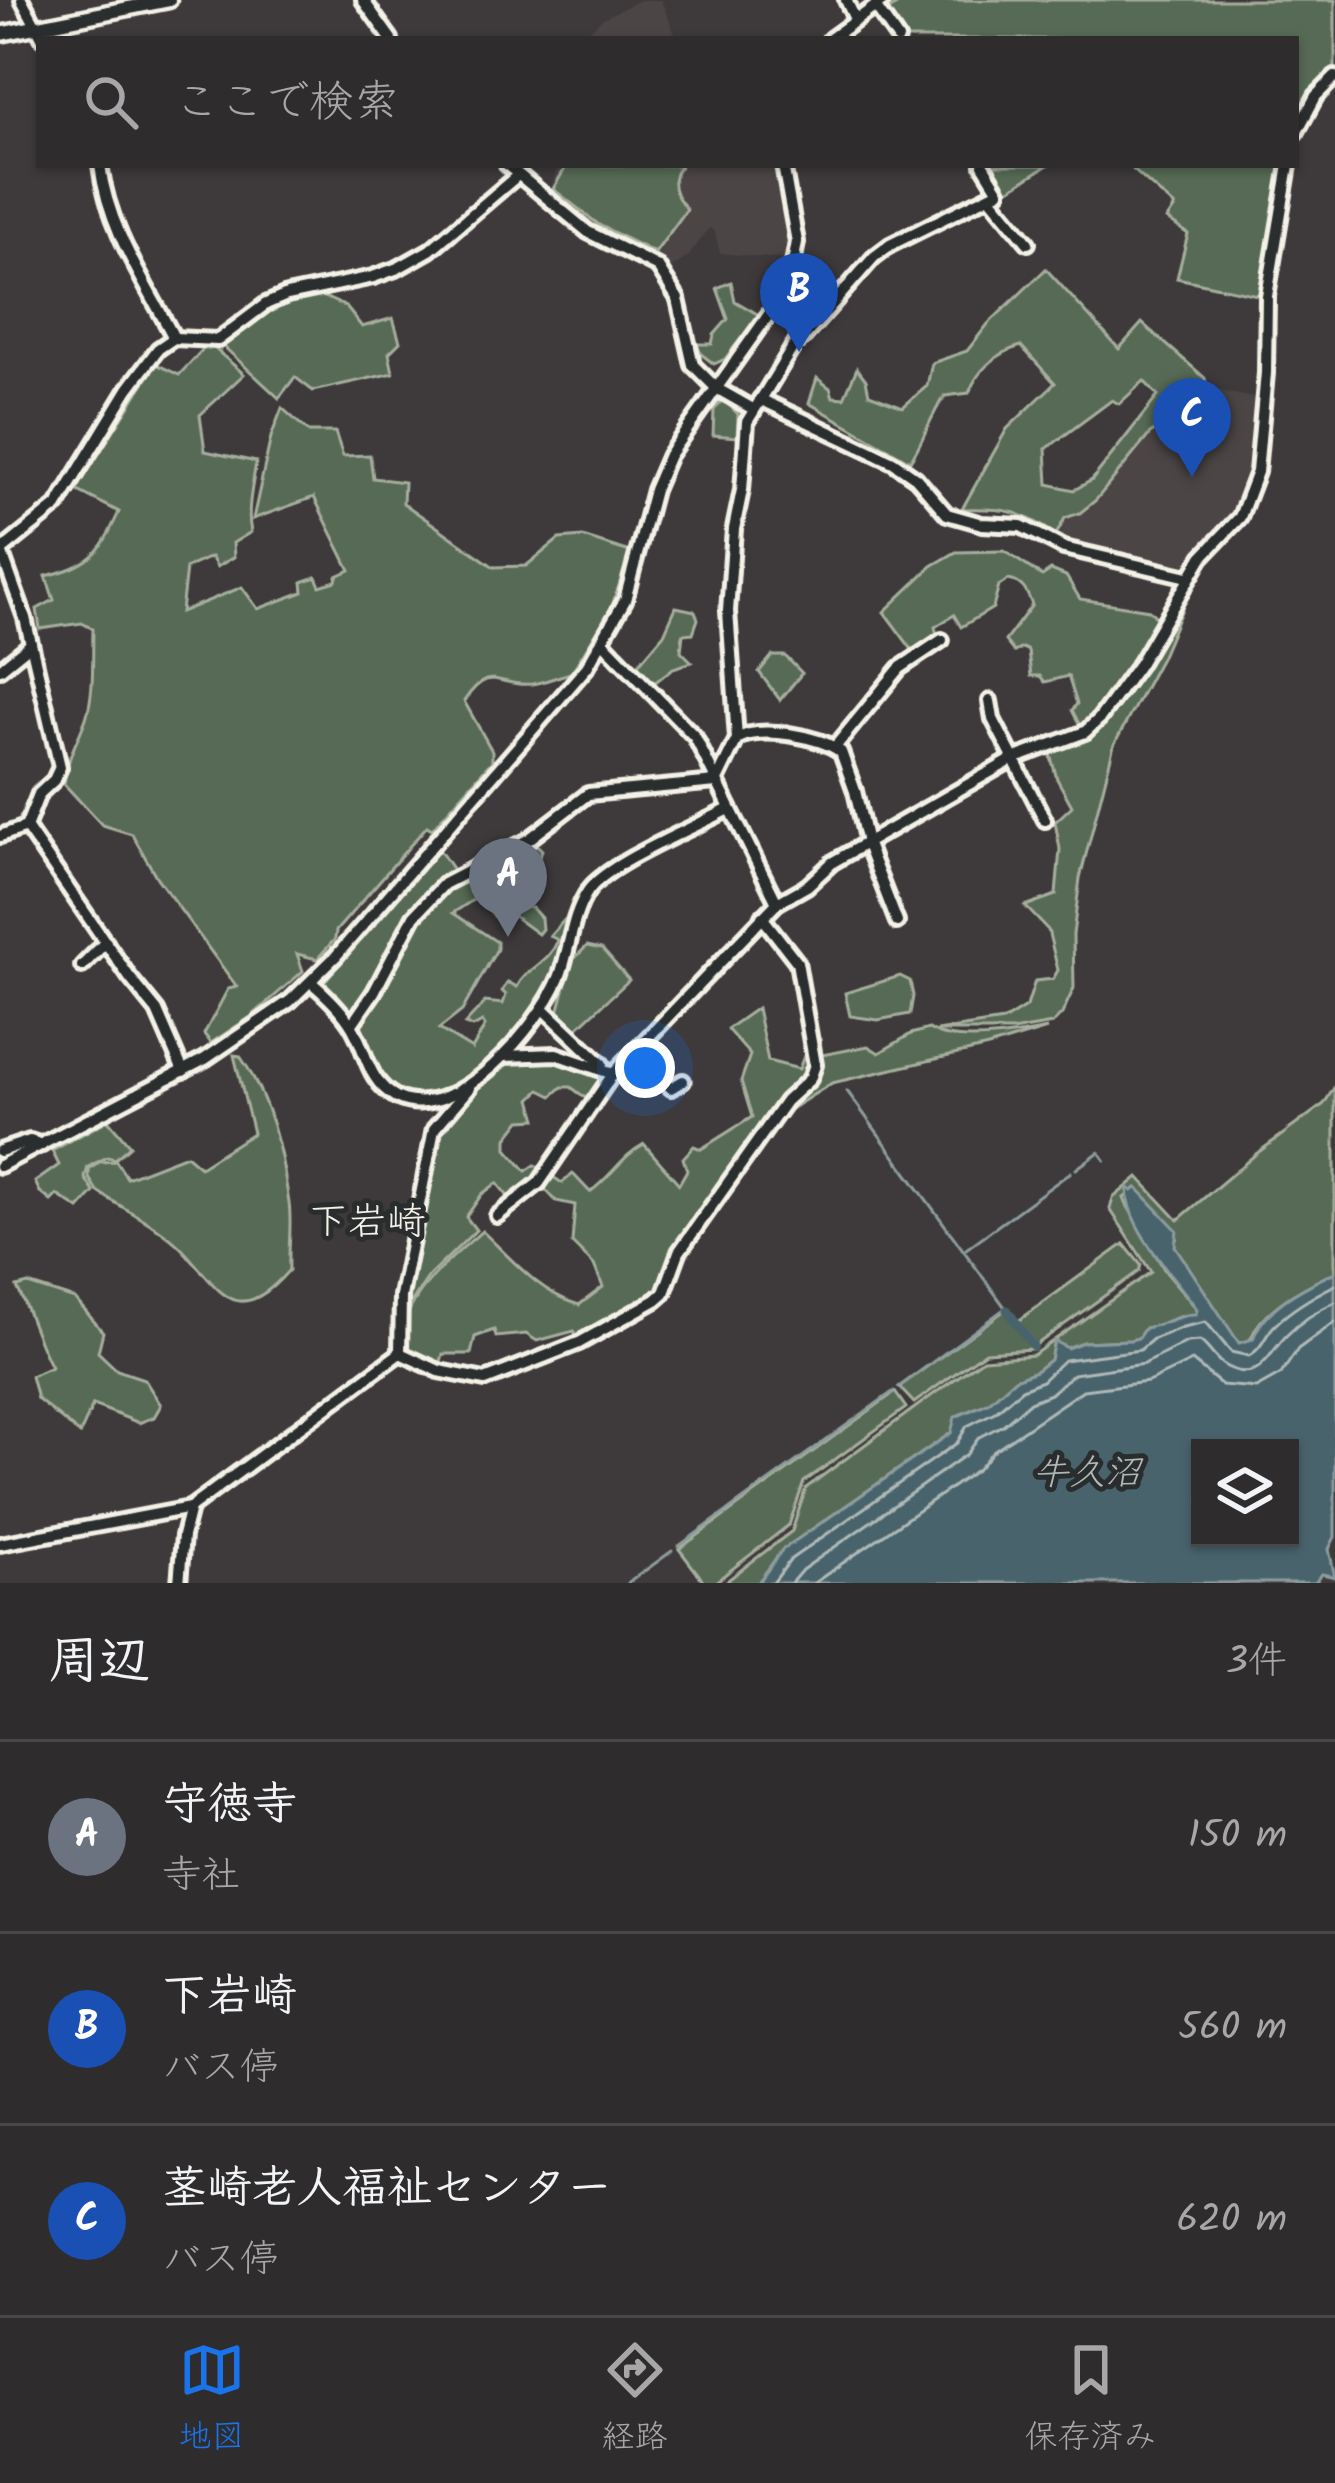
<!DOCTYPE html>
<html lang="ja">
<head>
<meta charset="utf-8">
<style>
	:root { --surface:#2e2c2c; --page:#3a3838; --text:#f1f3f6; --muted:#a7a7a9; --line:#494848; --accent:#1a73e8 }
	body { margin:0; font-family:Kalam,"Klee One",sans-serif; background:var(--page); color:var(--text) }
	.controls { position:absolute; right:36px; bottom:36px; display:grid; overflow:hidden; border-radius:0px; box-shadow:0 3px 9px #0004 }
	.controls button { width:108px; height:108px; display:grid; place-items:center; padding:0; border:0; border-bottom:3px solid var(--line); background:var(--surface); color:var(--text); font:60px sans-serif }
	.you { position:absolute; left:645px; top:1068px; width:42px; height:42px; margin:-30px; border:9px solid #fff; border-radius:50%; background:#1a73e8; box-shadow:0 0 0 18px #1a73e833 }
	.badge { display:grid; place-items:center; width:78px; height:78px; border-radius:50%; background:var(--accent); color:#fff; font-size:39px; font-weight:700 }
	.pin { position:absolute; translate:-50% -99px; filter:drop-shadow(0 3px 6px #0008) }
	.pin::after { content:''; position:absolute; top:63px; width:42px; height:36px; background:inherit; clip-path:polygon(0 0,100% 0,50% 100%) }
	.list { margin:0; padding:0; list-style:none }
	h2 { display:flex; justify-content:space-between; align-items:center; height:156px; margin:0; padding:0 48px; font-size:51px }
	h2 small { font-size:39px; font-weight:400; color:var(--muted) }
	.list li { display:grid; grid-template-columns:78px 1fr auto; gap:36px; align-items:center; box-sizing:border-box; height:192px; padding:0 48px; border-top:3px solid var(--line) }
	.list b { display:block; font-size:45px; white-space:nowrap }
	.list p { margin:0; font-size:39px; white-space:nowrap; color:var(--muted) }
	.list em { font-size:39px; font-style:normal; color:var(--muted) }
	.icon { flex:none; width:66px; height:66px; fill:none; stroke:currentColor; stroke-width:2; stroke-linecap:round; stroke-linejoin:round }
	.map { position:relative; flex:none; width:1335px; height:1583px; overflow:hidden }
	.search { position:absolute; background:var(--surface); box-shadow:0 3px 9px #0004; left:36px; right:36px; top:36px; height:132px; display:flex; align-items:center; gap:30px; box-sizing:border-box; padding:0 42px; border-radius:0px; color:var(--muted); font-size:45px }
	.sheet { height:732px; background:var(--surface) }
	nav { display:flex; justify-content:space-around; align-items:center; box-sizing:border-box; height:168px; border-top:3px solid var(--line); background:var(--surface); font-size:33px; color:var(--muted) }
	nav a { display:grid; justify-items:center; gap:6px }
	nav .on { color:var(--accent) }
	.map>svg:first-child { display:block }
	.built { fill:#4c4444 }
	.green { fill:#576a54; stroke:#a6ae9e; stroke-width:3; fill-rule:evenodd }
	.water { fill:#49646d; stroke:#8d9c9e; stroke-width:3; fill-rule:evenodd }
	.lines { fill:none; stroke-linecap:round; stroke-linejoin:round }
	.shore { stroke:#b0b9b7; stroke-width:3 }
	.stream { stroke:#8d9c9e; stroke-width:3 }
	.canal { stroke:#49646d; stroke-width:9 }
	.minor-casing { stroke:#f4f1e8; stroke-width:20 }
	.major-casing { stroke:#f4f1e8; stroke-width:21 }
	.minor { stroke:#2a2d2e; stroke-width:10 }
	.major { stroke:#2a2d2e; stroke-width:12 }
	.labels { text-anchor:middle; stroke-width:10; stroke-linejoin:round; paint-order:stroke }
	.water-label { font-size:36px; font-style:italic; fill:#b0b9b7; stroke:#2a2d2e }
	.quarter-label { font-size:39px; fill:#f4f1e8; stroke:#2a2d2e }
</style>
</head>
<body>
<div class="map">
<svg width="1335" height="1583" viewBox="0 0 1335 1583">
	<rect width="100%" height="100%" fill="#3e3a3b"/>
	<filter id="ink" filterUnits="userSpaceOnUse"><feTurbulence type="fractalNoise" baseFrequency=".00833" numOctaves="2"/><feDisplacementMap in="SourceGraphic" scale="24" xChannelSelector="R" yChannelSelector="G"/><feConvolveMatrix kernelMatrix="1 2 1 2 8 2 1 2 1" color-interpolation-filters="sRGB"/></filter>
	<g filter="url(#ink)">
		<g class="built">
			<polygon points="640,0 661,0 677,39 571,39 583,36 603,18"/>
			<polygon points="558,165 777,165 776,185 789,242 787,260 720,253 715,232 709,228 688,257 667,271 645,253 590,227 549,196"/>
			<polygon points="1207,388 1261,400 1256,459 1240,508 1212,533 1185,568 1058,539 1065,518 1080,513 1096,500 1150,434 1161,424 1167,425"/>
		</g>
		<g class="green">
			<polygon points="903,0 1335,0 1335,73 1296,127 1296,39 906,39 888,11"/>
			<path d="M567,165H681C668,182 674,195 687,209L655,253L599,225L553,189Z"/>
			<polygon points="988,165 1048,165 1005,192"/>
			<polygon points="1128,165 1286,165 1262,296 1177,278 1188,234 1167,219 1175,207"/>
			<path d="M1046,269L1119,349L1142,323L1205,378L1207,388L1168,423L1150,434L1096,500L1080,513L1065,518L1056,535C1020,510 1006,508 962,509L1007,429L1055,383L1021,346C997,353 978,369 969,393L945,396C929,417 925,439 910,461L809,403L817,378L830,388L833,397L844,398L857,368L866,380L869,394L903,407L927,386L932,363L967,351L988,324ZM1144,381L1158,396L1092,480L1074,490L1048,484L1046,449L1112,400L1119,404Z"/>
			<polygon points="731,282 735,301 759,315 725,359 714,364 701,354 697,344 712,344 714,335 728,319 717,288"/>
			<polygon points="318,294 346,307 362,327 393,318 400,342 389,353 393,373 313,391 295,377 279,398 222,345 273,308"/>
			<path d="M205,347L214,348L244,374L200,415L205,451L256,462C253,484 246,510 251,532L233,543L234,557L217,567L211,557L186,568L181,612L242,587L258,609L303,592L302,582L316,577L320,586L336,581L337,576L350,570L314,497L253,519L271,437L282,408L309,432H335L343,456L370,455L373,478L404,482L403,503L494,567L526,566L559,539L583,537L630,552L611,609L571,673C558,676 545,682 532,684C497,688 491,662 464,701L492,751V761L432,829L427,826L336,931L335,939L317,959L297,954L303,971L252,1016L211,1043L204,1034L228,989L237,987L157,878L132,834L102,825L64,784C69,751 76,746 86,718C95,691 92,657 93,629L82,623L40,629L37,609L54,600L46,576C91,565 100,554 119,512L76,490L156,364L179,375Z"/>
			<polygon points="723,399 738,414 737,437 713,435 714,410"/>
			<path d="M1004,551L1042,576L1051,570L1066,576L1080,599L1149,610L1161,622C1140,657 1115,706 1081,728L1072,710L1077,704L1068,676L1045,682L1040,676H1031L1028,651L1022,648L1014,652L1005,641L1032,605C1027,592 1023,582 1008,580L999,586L993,608L961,627L954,615L935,627L937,635L913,651L884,612L932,566L956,552Z"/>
			<polygon points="1181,600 1184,604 1161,658 1114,745 1080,878 1073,935 1074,988 1062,1014 1052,1024 1012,1031 937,1031 1003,1021 1027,1006 1035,981 1053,979 1058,970 1048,930 1025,906 1056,895 1060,849 1055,822 1072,806 1057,779 1049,750 1095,730 1136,673"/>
			<polygon points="676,607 695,611 698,619 693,633 683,634 681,651 692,662 673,668 653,684 636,667 664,634"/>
			<polygon points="772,656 785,656 802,673 780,700 759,672"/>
			<path d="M533,841L542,850L536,865L500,882L503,905L532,908L541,918L542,929L538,934L505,910L494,916L479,896L453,913L497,942V949L462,1011L439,1029L472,1049L485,1026L482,1022L473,1027L465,1024L485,1002L503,1004L506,995L502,991L508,982L517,987C528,966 547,966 558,940L550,936L567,917L572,922C563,951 556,984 539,1010C523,1033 457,1094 429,1097C412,1099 389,1091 379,1077C368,1063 363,1041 356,1025L419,914L445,888Z"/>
			<path d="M438,848L455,873C408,907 388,958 361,1008L350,1012L324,982Z"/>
			<polygon points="587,946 602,949 629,980 574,1031 557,1016 572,961"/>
			<polygon points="900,976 910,981 913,996 910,1014 878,1020 850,1016 845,993"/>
			<path d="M757,1008L768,1061L799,1069L807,1048L809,1073L731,1169L660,1292L578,1339L574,1331L537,1341L526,1334L496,1337L494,1330L475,1337L471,1354H443L440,1365L406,1351C390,1306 451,1258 482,1231C512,1259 538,1292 579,1305L603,1287L594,1265L572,1243L575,1205L556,1201L542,1186L550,1175L562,1183L573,1174L590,1192C610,1178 623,1155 644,1144L679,1184L687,1170L683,1158L694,1146L701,1149L752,1117L741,1081L750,1055L727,1029Z"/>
			<path d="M929,1029C955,1046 1017,1035 1047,1029L988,1047L832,1083L780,1116L787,1103L809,1084L813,1038L820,1039L822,1055L868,1046L879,1053L911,1034Z"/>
			<path d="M234,1055L240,1056C270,1098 282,1152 289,1203C292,1224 288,1249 289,1270C235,1332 220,1289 182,1249C160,1226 123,1209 97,1191L89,1178V1170L99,1162L116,1161L127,1178L186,1155L200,1167L253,1133Z"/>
			<path d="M541,1055L596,1069L604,1081L592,1103L571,1087H562L552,1096L540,1090L531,1099L537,1119L521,1120L507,1138V1149L526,1171L535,1165L543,1170L536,1181L511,1200L497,1183L482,1194L466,1217L476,1230L429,1276L403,1314L437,1132C451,1106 483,1068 512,1058C521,1055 532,1056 541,1055Z"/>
			<path d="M1335,1086V1272C1309,1285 1273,1302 1256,1328C1253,1334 1251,1340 1246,1344L1238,1343L1174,1245L1177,1237L1136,1188L1124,1198L1126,1203L1165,1271L1197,1309L1196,1314C1177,1314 1164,1325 1145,1328L1138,1338L1131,1340L1083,1342L1067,1348L1054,1341L1050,1360L1036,1371L1015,1379L988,1403L959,1415L951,1433L782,1550L758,1583H724L792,1531L806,1488L931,1396L983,1359L1033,1355L1151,1272L1110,1209L1113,1198L1138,1177L1178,1220L1256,1154L1324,1104Z"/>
			<polygon points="108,1120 130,1146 115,1159 107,1157 88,1167 85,1178 94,1192 79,1209 57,1195 51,1201 40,1192 35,1182 59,1165 52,1151"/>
			<polygon points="1124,1244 1141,1265 1139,1271 1036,1345 1018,1321"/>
			<path d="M28,1284L75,1299L103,1332L98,1352L117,1370L144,1379L161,1405L154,1417L139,1423L93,1405L80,1434L37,1399L31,1376L51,1367C37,1341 30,1314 17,1287Z"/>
			<polygon points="1005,1310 1033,1349 985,1352 914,1403 899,1387"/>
			<polygon points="895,1392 906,1408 804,1482 789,1525 714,1583 705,1583 679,1549"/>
		</g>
		<path class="water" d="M1128,1187L1132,1191L1137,1188L1177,1230L1175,1246L1239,1343L1253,1339C1264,1306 1305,1287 1335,1272V1537L1329,1549L1335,1577L1322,1574L1315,1583H758L782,1550L951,1433L955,1417L988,1403L1015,1379L1036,1371L1050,1360L1054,1341L1067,1348L1083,1342L1131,1340L1138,1338L1145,1328C1164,1325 1177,1315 1196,1314L1197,1309C1175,1278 1122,1223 1128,1187ZM1200,1448H1290V1538H1200Z"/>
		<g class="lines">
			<g class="shore">
				<path d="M773,1583L791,1559L957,1443L967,1426L995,1412L1022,1389L1042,1381L1064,1360L1140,1350L1153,1339L1183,1327L1206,1322L1231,1352L1249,1356C1263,1348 1264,1336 1275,1325C1292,1308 1313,1296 1335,1285"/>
				<path d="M791,1583L802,1570L967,1454L979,1437L1003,1425L1030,1402L1050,1394L1073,1374L1144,1364L1187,1342L1200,1341C1210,1348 1216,1362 1227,1367C1261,1384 1269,1352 1287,1335C1301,1321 1318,1310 1335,1302"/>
				<polyline points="814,1583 978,1469 993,1451 1083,1390 1148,1382 1192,1361 1222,1385 1256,1388 1281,1374 1298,1349 1335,1322"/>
			</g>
			<g class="stream">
				<polyline points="847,1091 1007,1310"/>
				<polyline points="1076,1169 1099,1152 1105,1160"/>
				<polyline points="966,1249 1071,1172"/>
				<polyline points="899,1387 1004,1309"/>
				<polyline points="679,1546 894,1391"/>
				<polyline points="628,1583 672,1551"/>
			</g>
			<polyline class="canal" points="1007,1310 1033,1346"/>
			<g class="minor-casing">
				<g id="minor">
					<polyline points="22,0 43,39"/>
					<polyline points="363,0 391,39"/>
					<polyline points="846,0 855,19"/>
					<polyline points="875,6 898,39"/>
					<polyline points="830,39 884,0"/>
					<polyline points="1296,133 1316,96 1335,77"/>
					<path d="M100,165C108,229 145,282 174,338"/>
					<polyline points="507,165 588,232 658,267 678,299 693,365 716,388 753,409"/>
					<polyline points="990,197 1028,243"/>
					<polyline points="800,341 874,257 890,245 999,191 983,165"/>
					<polyline points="760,399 893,462 916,478 947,514 982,524 1021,526 1064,548 1188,577"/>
					<polyline points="604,643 695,737 777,903"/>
					<polyline points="0,669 31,644"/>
					<polyline points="990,701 993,719 1045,820"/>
					<path d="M737,739C759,725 821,736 841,752L855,791L868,847L897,922"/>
					<polyline points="835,747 900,668 942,640"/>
					<polyline points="26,827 130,978 157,1011 183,1071"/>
					<polyline points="0,836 26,827 39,794 54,780 60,767 25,618 1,551 57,506 128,389 158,349 174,338 218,340 266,304 287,295 373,277 398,268 430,250 518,175"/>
					<polyline points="82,966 106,942"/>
					<path d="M311,982C325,994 339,1007 349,1022C367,1047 365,1080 396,1097C455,1127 539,1025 559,978C570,950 571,916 588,891C607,863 696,827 729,809"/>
					<polyline points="544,1009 602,1064"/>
					<polyline points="352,1024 374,992 414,916 444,884 528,840 588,794 716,782 737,739 728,611 734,529 742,490 747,422 801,334 798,316 782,300"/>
					<polyline points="636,1051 671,1088 683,1081"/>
					<polyline points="504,1056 556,1054 613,1074"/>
					<polyline points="0,1151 30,1141 42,1145"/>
					<polyline points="0,1166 205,1059 290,1001 336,956 587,667 625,600 654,490 669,455 789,286 797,242 783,165"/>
					<polyline points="497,1216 539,1183 613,1074 777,903 807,886 833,862 1013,759 1085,732 1099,719 1139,664 1202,557 1240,517 1257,472 1266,373 1267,296 1289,165"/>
					<polyline points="400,1353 439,1371 485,1380 579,1343 656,1300 664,1293 679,1252 786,1101 810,1079 815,1065 797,962 762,917"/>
					<polyline points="400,1353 401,1296 434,1129 469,1088"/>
					<polyline points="0,1544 190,1508"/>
					<polyline points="179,1583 183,1536 190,1508 400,1353"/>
				</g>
			</g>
			<g class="major-casing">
				<polyline id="major" points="0,34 169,0"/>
			</g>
			<use href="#minor" class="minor"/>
			<use href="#major" class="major"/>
		</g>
	</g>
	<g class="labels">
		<g class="water-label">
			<text x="1087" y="1484">牛久沼</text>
		</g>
		<g class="quarter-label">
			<text x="367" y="1234">下岩崎</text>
		</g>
	</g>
</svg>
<div class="controls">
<button><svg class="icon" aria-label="layers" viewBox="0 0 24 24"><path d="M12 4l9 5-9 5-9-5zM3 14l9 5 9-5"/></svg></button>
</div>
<div class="you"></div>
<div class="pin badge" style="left:508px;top:937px;background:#6b7280">A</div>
<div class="pin badge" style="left:799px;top:352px;background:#1a4fb4">B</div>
<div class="pin badge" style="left:1192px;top:477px;background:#1a4fb4">C</div>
<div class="search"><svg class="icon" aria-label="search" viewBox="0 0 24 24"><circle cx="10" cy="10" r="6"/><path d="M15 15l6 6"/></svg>ここで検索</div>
</div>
<section class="sheet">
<h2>周辺<small>3件</small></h2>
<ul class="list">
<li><span class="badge" style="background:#6b7280">A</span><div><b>守徳寺</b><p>寺社</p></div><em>150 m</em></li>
<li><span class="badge" style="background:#1a4fb4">B</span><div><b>下岩崎</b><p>バス停</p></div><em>560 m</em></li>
<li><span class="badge" style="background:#1a4fb4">C</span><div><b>茎崎老人福祉センター</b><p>バス停</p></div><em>620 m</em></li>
</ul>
</section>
<nav>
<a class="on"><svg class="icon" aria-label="map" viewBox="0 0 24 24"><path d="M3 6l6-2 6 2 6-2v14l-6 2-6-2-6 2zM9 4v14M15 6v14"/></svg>地図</a>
<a><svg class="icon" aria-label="directions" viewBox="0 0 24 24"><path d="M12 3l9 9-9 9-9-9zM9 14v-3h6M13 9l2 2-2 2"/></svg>経路</a>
<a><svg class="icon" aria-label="saved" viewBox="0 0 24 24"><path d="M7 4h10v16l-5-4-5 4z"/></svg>保存済み</a>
</nav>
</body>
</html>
